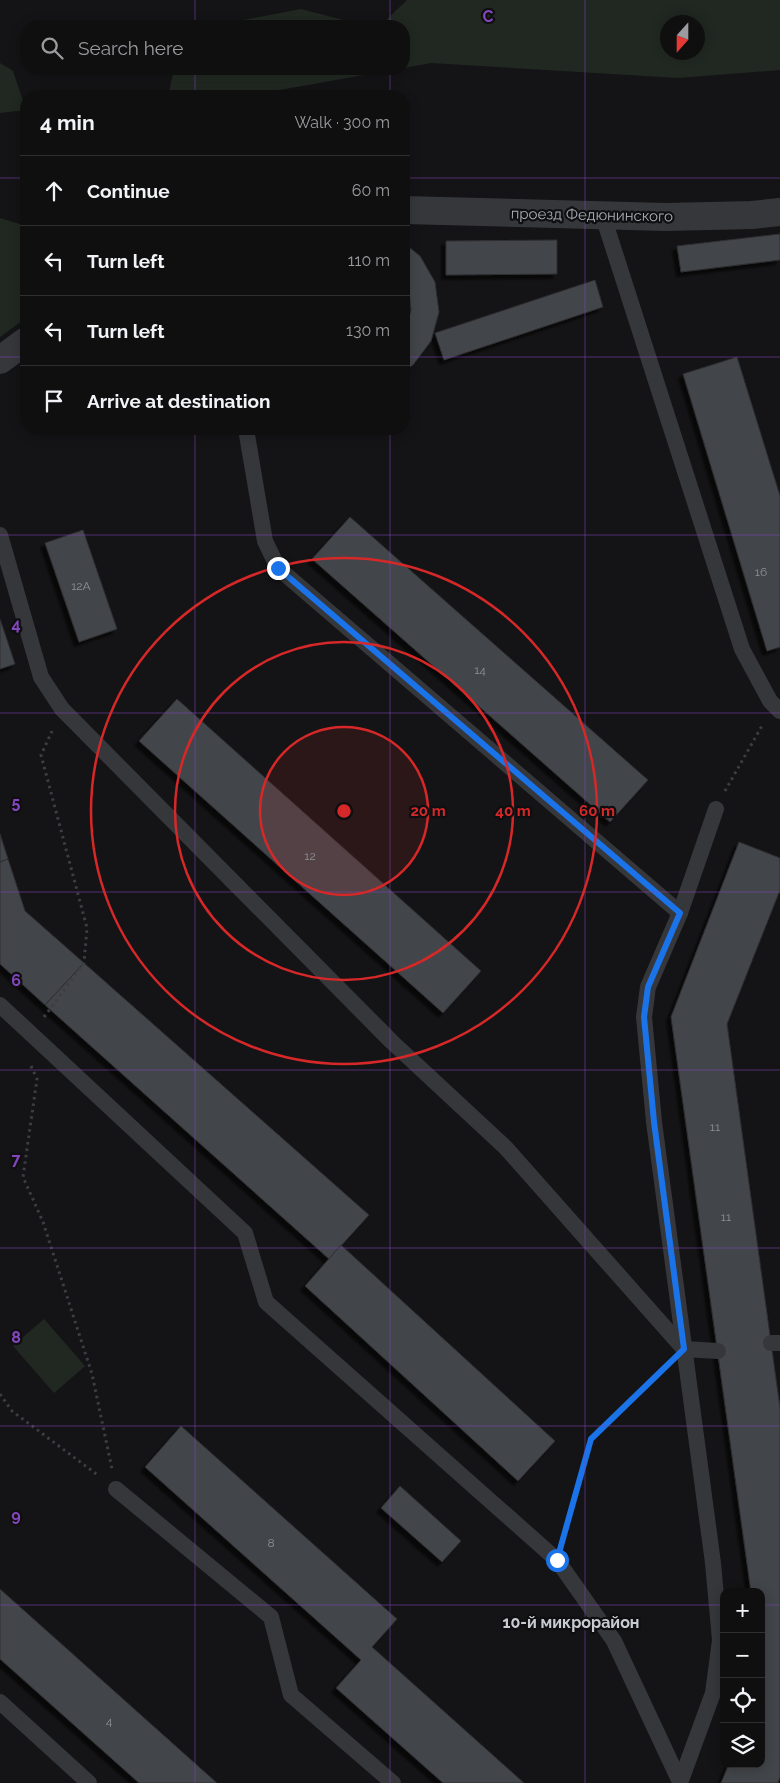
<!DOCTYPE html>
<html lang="en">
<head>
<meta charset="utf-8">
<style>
	:root { --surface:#0f0f10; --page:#1d1d1e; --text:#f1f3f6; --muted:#9b9c9f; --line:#2f2f30 }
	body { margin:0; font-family:Raleway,sans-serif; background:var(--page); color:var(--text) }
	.controls { position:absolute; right:15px; bottom:15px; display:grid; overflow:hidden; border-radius:10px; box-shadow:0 2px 12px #0003 }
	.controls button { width:45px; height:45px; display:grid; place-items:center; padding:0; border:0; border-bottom:1px solid var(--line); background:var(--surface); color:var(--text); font:25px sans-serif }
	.compass { position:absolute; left:660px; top:15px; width:45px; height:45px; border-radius:50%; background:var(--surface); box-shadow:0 2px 12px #0003; rotate:201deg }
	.stop { position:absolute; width:15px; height:15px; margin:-11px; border:4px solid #1a73e8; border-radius:50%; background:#fff }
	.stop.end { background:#1a73e8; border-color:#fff; box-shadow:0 1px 5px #0008 }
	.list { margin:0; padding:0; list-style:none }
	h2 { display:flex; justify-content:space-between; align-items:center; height:65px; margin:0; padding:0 20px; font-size:21px }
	h2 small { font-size:16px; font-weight:400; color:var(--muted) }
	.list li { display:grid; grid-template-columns:32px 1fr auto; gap:15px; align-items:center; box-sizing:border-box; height:70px; padding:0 20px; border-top:1px solid var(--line) }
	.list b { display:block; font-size:19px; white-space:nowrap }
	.list em { font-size:16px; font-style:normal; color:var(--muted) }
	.icon { flex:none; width:28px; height:28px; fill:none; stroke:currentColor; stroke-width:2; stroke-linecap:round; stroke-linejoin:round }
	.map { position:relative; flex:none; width:780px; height:1783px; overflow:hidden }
	.search { position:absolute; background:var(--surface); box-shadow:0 2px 12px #0003; left:20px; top:20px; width:390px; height:55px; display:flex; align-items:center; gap:12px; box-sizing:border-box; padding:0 18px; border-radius:20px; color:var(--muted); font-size:19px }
	.panel { position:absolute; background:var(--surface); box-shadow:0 2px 12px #0003; left:20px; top:90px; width:390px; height:345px; border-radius:20px }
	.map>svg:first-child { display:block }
	.green { fill:#212821; fill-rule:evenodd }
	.building { fill:#434549; stroke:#2f2f32; filter:url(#shadow) }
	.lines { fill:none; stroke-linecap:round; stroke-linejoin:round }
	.path { stroke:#3c3e42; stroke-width:3; stroke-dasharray:2.5 4; stroke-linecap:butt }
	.service { stroke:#36373b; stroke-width:16 }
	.minor { stroke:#36373b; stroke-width:28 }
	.route { stroke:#1a73e8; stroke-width:6 }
	.grid { fill:none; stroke:#8446bd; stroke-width:1; stroke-opacity:0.55 }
	.ring { fill:none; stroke:#d62828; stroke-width:2.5 }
	.labels { text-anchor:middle; stroke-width:4.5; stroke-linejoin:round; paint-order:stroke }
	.number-label { font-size:12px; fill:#8e929a }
	.street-label { font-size:15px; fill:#a7acb5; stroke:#0f0f11 }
	.neighbourhood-label { font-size:16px; font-weight:bold; fill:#c8cbd1; stroke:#0f0f11 }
	.grid-label { font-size:16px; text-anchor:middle; font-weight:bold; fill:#8446bd; stroke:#0f0f11; stroke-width:4.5; stroke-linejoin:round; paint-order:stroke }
	.centre { fill:#d62828; stroke:#0f0f11; stroke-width:2.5 }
	.ring-label { font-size:15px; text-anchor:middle; font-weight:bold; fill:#d62828; stroke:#0f0f11; stroke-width:4.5; stroke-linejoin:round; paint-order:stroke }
</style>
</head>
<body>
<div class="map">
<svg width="780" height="1783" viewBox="0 0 780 1783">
	<defs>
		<filter id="shadow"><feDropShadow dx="-4.5" dy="4.5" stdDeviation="1" flood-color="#0009"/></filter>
	</defs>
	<rect width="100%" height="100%" fill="#141416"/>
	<g class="green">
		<path d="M407,0H780V70L678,78L431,63L404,68V26H380ZM668,22H698V52H668Z"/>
		<polygon points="301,9 366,26 211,26"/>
		<polygon points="0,63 13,71 26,110 0,113"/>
		<polygon points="174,69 398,69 245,96 168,96"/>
		<polygon points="0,218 26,226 26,318 0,337"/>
		<polygon points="44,1319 85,1366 54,1393 13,1346"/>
	</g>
	<g class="building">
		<polygon points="780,234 780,260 681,272 677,246"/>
		<polygon points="557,240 557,274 446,275 446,241"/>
		<polygon points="404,243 420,256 435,282 439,312 431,341 413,365 404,371 404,332 406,329 411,310 409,291 404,282"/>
		<polygon points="595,280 603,307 444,360 435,333"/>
		<polygon points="737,357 780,496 780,647 767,651 683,374"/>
		<polygon points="350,517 648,780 610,822 312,559"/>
		<polygon points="83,530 117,629 79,642 45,543"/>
		<polygon points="0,619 15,664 0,669"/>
		<polygon points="177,699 481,971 443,1013 139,741"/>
		<polygon points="0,834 8,859 0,862"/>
		<polygon points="739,842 780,858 780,890 727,1024 780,1408 780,1777 778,1783 721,1783 729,1764 761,1764 761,1687 764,1681 761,1665 761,1592 751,1592 671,1017"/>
		<polygon points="8,859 25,911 84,963 45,1005 0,964 0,862"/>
		<polygon points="84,963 369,1215 329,1259 45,1005"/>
		<polygon points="341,1245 555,1441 518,1481 305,1286"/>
		<polygon points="181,1426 397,1619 372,1647 524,1783 443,1783 336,1688 361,1660 145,1467"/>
		<polygon points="400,1486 461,1541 442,1562 381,1508"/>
		<polygon points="0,1589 217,1783 139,1783 0,1659"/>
	</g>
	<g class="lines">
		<g class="path">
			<polyline points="725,791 763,724"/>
			<polyline points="44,1017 84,963 87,928 41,755 52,731"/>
			<polyline points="31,1066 37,1079 23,1177 43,1222 92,1374 112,1469"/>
			<polyline points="0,1394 12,1411 99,1476"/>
			<polyline points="564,1535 591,1439 663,1369"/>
		</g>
		<g class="service">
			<polyline points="603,216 742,649 770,701 780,711"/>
			<polyline points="246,429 265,541 278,568 680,913"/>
			<polyline points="0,535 41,677 62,709 392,1042 506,1148 684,1349 718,1351"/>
			<polyline points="0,1005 245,1233 266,1302 557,1560 614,1641 680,1782"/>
			<polyline points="771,1343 780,1343"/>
			<polyline points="116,1489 271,1617 291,1695 393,1783"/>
			<polyline points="0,1702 89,1783"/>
			<polyline points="680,1783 713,1693 720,1640 713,1563 654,1122 644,1017 648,987 680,913 716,809"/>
		</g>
		<g class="minor">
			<polyline points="404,210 666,217 752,215 780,212"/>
			<polyline points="0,360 26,341"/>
		</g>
	</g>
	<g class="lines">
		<polyline class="route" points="278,568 680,913 648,987 644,1017 654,1122 684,1349 591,1439 557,1560"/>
	</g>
	<path class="grid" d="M195,0V26M390,0V26M585,0V1783M195,69V96M390,69V96M0,178H26M404,178H780M0,357H26M404,357H780M195,429V1783M390,429V1783M0,535H780M0,713H780M0,892H780M0,1070H780M0,1248H780M0,1426H780M0,1605H724M761,1605H780"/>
	<circle cx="344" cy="811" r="84" fill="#d62828" fill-opacity=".12"/>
	<g class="ring">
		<circle cx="344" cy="811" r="84"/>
		<circle cx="344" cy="811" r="169"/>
		<circle cx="344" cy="811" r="253"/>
	</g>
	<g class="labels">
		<g class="number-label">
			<text x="761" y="576">16</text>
			<text x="81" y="590">12А</text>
			<text x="480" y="674">14</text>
			<text x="310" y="860">12</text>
			<text x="715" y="1131">11</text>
			<text x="726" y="1221">11</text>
			<text x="271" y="1547">8</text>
			<text x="109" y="1725">4</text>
		</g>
		<g class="street-label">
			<text transform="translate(592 215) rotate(1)" y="5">проезд Федюнинского</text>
		</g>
		<g class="neighbourhood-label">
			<text x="571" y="1628">10-й микрорайон</text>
		</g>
	</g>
	<g class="grid-label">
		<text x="488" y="22">C</text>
		<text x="16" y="630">4</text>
		<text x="16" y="808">5</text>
		<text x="16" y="986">6</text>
		<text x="16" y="1165">7</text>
		<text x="16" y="1343">8</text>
		<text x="16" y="1521">9</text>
	</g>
	<circle cx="344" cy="811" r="8" class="centre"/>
	<g class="ring-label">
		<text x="428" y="816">20 m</text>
		<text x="513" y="816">40 m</text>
		<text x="597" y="816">60 m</text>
	</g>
</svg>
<div class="controls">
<button>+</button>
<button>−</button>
<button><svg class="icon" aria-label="locate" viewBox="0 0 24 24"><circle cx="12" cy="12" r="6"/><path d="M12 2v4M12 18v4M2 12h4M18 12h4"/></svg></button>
<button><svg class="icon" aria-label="layers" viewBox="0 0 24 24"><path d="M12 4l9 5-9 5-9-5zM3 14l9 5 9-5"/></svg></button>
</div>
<svg class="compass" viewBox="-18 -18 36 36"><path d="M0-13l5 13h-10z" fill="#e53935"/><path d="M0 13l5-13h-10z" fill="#9b9c9f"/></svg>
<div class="stop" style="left:557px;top:1560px"></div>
<div class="stop end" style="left:278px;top:568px"></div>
<div class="search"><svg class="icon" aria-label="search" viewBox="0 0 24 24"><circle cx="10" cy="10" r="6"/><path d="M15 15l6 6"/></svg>Search here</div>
<section class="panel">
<h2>4 min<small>Walk · 300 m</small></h2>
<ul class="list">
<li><svg class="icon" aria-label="ahead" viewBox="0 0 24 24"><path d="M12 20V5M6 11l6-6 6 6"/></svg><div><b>Continue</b></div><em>60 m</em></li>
<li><svg class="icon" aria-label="left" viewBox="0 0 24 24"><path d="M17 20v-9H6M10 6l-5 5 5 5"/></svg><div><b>Turn left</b></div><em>110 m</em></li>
<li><svg class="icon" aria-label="left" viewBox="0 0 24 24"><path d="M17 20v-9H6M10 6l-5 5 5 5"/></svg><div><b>Turn left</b></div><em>130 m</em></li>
<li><svg class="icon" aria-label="arrive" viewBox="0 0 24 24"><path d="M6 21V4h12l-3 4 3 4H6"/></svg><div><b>Arrive at destination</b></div></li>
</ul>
</section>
</div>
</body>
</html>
